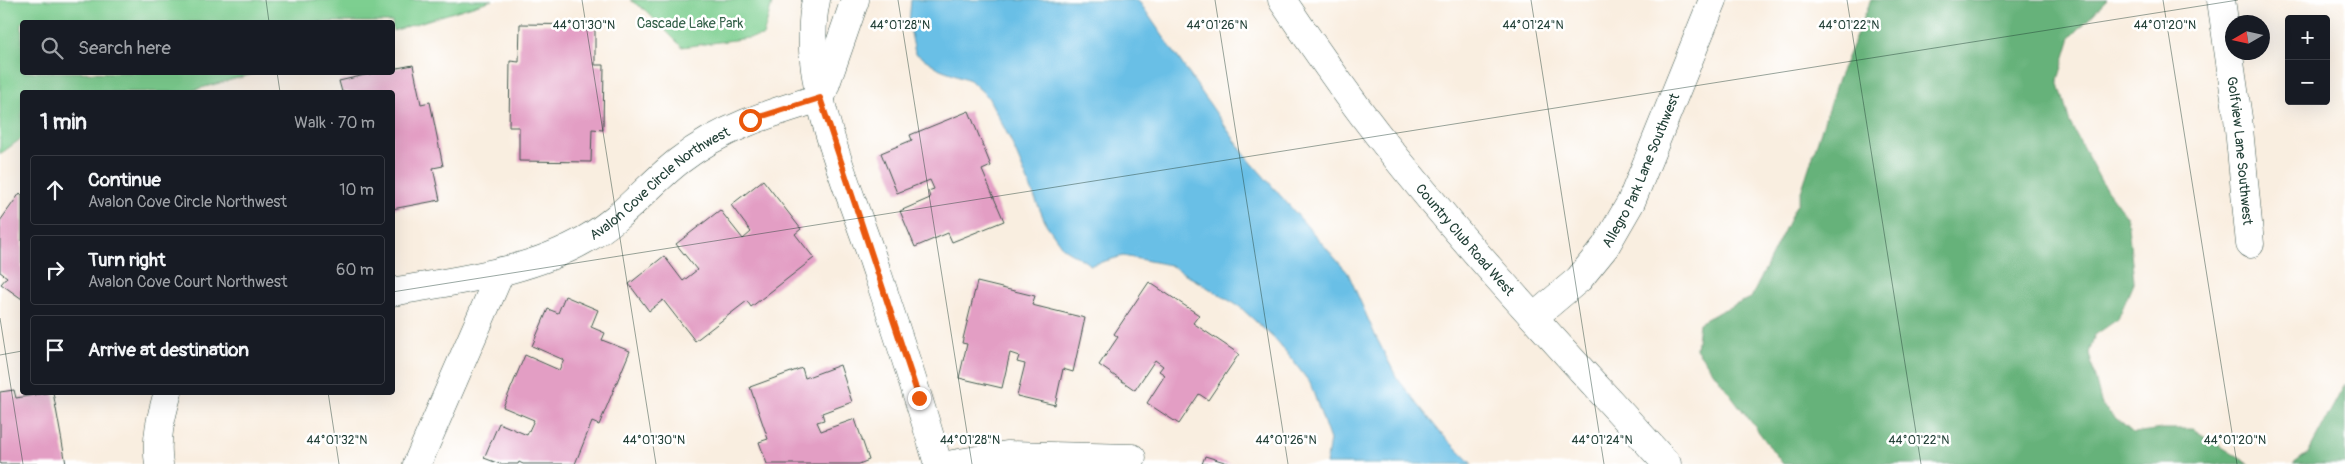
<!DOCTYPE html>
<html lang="en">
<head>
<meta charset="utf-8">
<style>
	:root { --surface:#171b24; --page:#242831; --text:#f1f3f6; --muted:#9ea1a6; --line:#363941 }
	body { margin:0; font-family:Pangolin,sans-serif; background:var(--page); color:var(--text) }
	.controls { position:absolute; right:15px; top:15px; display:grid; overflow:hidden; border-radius:5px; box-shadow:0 5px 20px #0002 }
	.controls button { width:45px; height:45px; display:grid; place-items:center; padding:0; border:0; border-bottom:1px solid var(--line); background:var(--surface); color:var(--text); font:25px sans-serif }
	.compass { position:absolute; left:2225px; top:15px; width:45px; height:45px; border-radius:50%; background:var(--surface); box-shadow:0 5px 20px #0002; rotate:261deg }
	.stop { position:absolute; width:15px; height:15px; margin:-11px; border:4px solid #ea580c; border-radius:50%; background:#fff }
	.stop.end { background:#ea580c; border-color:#fff; box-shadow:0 1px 5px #0008 }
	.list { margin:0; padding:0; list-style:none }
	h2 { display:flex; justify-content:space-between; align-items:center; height:65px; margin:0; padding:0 20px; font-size:21px }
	h2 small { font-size:16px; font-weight:400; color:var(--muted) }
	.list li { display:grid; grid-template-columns:32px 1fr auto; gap:15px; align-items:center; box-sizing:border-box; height:70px; margin:0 10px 10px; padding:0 10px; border:1px solid var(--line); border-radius:5px }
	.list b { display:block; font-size:19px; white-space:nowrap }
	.list p { margin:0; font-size:16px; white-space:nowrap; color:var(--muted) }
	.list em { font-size:16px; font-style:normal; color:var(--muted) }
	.icon { flex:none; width:28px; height:28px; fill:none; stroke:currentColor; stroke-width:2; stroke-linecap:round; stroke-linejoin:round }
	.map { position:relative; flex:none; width:2345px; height:464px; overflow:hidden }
	.search { position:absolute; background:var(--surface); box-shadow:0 5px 20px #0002; left:20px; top:20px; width:375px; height:55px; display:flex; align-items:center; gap:12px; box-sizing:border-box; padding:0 18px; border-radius:5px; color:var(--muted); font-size:19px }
	.panel { position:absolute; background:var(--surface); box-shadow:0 5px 20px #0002; left:20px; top:90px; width:375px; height:305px; border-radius:5px }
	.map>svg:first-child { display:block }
	.green { fill:#7dcf90; stroke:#4e8662 }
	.forest { fill:#66b27a; stroke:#427857 }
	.water { fill:#69bfe6; stroke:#447e8d }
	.building { fill:#e39ec4 }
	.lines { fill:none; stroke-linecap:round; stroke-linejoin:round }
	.minor-casing { stroke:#40584e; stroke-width:29 }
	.major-casing { stroke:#40584e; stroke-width:29 }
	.minor { stroke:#fff; stroke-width:28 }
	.major { stroke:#fff; stroke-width:28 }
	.route { stroke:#ea580c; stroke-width:6 }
	.ticks { fill:none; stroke:#1f3d34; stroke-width:1; stroke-opacity:0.45 }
	.labels { text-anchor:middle; stroke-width:5; stroke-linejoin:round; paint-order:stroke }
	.park-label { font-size:14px; fill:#36624b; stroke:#fff }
	.street-label { font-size:14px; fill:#1f3d34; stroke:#fff }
	.ticks-label { font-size:12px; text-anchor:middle; fill:#1f3d34; stroke:#fff; stroke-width:5; stroke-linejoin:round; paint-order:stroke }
</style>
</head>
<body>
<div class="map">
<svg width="2345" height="464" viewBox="0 0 2345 464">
	<rect width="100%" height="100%" fill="#fff"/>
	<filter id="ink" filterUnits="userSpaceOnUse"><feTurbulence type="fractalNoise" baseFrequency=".02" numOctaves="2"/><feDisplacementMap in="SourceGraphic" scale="10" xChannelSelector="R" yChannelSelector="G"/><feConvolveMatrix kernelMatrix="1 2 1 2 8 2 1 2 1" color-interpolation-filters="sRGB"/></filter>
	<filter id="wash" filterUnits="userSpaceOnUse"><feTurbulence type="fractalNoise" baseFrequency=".0096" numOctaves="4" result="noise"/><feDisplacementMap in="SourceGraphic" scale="20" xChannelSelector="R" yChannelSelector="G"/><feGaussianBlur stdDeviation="1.12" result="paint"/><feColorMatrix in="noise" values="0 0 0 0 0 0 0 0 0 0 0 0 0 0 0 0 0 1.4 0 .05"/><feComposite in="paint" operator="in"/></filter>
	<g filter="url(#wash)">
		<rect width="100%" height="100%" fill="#f9eee0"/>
		<g class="green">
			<polygon points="0,0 492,0 393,31 392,22 22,22 22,72 257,73 186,92 22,92 22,138 0,154"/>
			<polygon points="630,0 773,0 763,36 682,47 645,10"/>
		</g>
		<g class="forest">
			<polygon points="1871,0 2107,0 2071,37 2058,80 2070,123 2102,183 2127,217 2134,281 2118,319 2095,335 2089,353 2102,406 2133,433 2162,429 2193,429 2249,464 1783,464 1696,349 1699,323 1721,311 1751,298 1797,204 1838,79"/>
			<polygon points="2345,384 2345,464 2293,464 2308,453"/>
		</g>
		<polygon class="water" points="911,0 1138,0 1245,155 1348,273 1375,335 1397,378 1439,431 1472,464 1326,464 1330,440 1310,383 1279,343 1240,307 1170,265 1123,256 1091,265 1063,248 1046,224 1010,139 988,97 970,80 940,69 915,53 909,23"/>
		<g id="blocks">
			<g class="building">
				<polygon points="520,24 595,25 595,65 604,65 603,130 592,129 591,162 519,161 519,127 509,127 510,61 519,62"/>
				<polygon points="413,65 421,104 430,102 443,166 433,168 440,200 392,209 392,92 342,92 339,81 378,72 392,72 392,69"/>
				<polygon points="969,111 991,166 982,170 1004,221 952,242 948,233 915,247 900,211 930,198 928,191 934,189 930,180 897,193 881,153 912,140 910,135"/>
				<polygon points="763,180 801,229 795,234 814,258 751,307 747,301 695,341 663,300 649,311 629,284 664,256 683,281 697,270 676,244 720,210 743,239 751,232 731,205"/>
				<polygon points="20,193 22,195 22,299 1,284 7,277 0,272 0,221"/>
				<polygon points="977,282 1035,296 1032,305 1085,318 1073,372 1063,369 1055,405 1017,396 1025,364 1017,362 1019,356 1010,353 1002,388 959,378 967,344 962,343"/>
				<polygon points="1149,282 1199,315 1193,323 1239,354 1208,400 1199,394 1179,424 1147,403 1165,375 1159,371 1163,366 1155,360 1135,390 1099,365 1118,337 1114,334"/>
				<polygon points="565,296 598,310 591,327 605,333 602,340 630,351 599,425 592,422 575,464 523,464 519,462 518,464 500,464 484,458 499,423 527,435 534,420 503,407 525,355 559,370 564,360 532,346 548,309 558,313"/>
				<polygon points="840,365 852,402 822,413 824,420 817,422 821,431 855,419 869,460 859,464 767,464 759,442 768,439 750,387 802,368 805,378"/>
				<polygon points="14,390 16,398 53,392 66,464 0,464 0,392"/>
				<polygon points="1205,456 1231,464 1202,464"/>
			</g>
		</g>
	</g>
	<g filter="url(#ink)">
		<use href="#blocks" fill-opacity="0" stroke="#40584e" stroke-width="1"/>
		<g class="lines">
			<g class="minor-casing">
				<g id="minor">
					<path d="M816,0C799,78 847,183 872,257C895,326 918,394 938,464"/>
					<path id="s1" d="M2221,0L2238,118L2250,244"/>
					<polyline points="822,95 855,0"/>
					<path id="s2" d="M392,292C457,280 528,273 586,239C622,219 647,186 679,161C721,128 770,113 820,98"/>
					<path id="s3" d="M1534,317L1579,279L1605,247L1631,202L1713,0"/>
					<path d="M159,464C155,439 161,417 168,392"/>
					<polyline points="417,464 501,271"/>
					<polyline points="953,464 1007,455 1132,458"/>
				</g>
			</g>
			<g class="major-casing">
				<g id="major">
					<path id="s4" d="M1282,0C1315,49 1349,99 1386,145C1474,256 1572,359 1667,464"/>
				</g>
			</g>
			<use href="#minor" class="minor"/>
			<use href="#major" class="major"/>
		</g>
	</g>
	<g class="lines" filter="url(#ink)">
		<polyline class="route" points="750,120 820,98 919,398"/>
	</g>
	<path class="ticks" d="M266,0L269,22M582,0L656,464M898,0L972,464M1215,0L1288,464M1531,0L1604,464M1847,0L1921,464M2163,0L2237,464M277,72L280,92M392,292L2238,0M0,318L23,464M0,355L22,351M328,392L339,464"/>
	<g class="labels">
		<g class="park-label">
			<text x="690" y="28">Cascade Lake Park</text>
		</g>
		<g class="street-label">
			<text dy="5" stroke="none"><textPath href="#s1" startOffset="152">Golfview Lane Southwest</textPath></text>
			<text dy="5" stroke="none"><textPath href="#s3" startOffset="185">Allegro Park Lane Southwest</textPath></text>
			<text dy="5" stroke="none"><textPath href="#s2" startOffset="295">Avalon Cove Circle Northwest</textPath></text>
			<text dy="5" stroke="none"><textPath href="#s4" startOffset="302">Country Club Road West</textPath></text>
		</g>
	</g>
	<g class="ticks-label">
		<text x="584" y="29">44°01'30"N</text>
		<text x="900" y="29">44°01'28"N</text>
		<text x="1217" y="29">44°01'26"N</text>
		<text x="1533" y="29">44°01'24"N</text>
		<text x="1849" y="29">44°01'22"N</text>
		<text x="2165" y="29">44°01'20"N</text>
		<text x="337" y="444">44°01'32"N</text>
		<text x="654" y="444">44°01'30"N</text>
		<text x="970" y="444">44°01'28"N</text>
		<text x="1286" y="444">44°01'26"N</text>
		<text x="1602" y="444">44°01'24"N</text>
		<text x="1919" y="444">44°01'22"N</text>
		<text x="2235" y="444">44°01'20"N</text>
	</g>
</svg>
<div class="controls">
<button>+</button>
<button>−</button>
</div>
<svg class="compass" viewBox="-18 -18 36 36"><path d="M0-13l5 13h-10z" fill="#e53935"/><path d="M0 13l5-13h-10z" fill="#9ea1a6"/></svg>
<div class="stop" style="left:750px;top:120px"></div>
<div class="stop end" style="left:919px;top:398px"></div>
<div class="search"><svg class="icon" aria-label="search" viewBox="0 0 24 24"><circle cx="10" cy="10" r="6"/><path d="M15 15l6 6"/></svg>Search here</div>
<section class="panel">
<h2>1 min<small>Walk · 70 m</small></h2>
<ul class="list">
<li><svg class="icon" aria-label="ahead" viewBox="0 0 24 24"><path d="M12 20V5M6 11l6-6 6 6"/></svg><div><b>Continue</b><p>Avalon Cove Circle Northwest</p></div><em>10 m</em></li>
<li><svg class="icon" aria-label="right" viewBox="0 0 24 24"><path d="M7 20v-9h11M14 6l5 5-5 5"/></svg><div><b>Turn right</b><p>Avalon Cove Court Northwest</p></div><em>60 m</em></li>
<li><svg class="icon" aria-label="arrive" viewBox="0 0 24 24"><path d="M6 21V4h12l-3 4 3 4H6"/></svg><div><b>Arrive at destination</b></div></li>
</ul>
</section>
</div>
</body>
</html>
